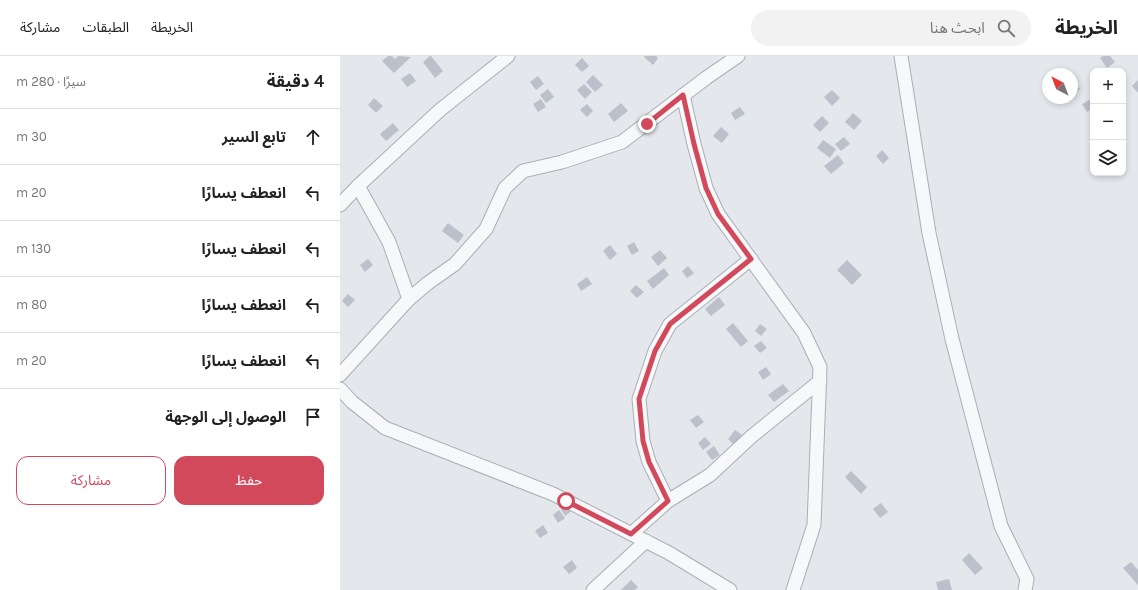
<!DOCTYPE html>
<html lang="ar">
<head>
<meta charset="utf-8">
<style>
	:root { --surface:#fff; --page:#f2f2f2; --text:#222; --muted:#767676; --line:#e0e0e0; --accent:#d1495b }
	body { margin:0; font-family:Karla,"Noto Sans Arabic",sans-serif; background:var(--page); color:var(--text); direction:rtl }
	.controls { position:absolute; right:12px; top:12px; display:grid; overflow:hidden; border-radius:8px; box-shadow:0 2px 6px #0003 }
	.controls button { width:36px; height:36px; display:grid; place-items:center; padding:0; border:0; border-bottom:1px solid var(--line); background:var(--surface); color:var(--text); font:20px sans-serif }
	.compass { position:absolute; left:702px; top:12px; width:36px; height:36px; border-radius:50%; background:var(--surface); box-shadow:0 2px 6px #0003; rotate:318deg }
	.stop { position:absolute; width:12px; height:12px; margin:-9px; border:3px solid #d1495b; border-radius:50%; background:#fff }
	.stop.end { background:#d1495b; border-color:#fff; box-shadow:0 1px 4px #0008 }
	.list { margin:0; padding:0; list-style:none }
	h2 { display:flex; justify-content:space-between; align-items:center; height:52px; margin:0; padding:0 16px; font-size:17px }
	h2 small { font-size:13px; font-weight:400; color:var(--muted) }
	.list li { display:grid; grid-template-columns:26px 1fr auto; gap:12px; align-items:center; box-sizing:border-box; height:56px; padding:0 16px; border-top:1px solid var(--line) }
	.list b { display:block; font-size:15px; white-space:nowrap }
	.list em { font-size:13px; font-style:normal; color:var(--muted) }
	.actions { display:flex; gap:8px; padding:12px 16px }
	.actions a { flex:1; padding:9px 0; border:1px solid var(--accent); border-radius:12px; text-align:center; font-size:14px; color:var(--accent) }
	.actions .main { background:var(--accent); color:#fff }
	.icon { flex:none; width:22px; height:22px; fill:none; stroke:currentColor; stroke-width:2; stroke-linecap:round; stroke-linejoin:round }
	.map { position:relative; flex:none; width:798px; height:534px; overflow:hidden; direction:ltr }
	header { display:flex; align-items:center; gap:24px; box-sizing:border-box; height:56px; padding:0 20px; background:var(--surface); border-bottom:1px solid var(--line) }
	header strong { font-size:19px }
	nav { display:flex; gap:22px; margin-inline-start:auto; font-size:14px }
	.search { width:280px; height:36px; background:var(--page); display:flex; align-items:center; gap:10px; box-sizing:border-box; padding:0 14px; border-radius:22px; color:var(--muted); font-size:15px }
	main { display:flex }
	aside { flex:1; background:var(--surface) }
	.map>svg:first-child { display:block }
	.building { fill:#bbc0ca }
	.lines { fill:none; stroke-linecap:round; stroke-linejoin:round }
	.minor-casing { stroke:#a9aeb7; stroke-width:15 }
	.minor { stroke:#f7f8fa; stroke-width:13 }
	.route { stroke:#d1495b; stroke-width:5 }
</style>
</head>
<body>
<header>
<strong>الخريطة</strong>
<div class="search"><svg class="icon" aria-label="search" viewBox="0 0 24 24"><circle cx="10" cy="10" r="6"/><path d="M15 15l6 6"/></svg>ابحث هنا</div>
<nav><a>الخريطة</a><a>الطبقات</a><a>مشاركة</a></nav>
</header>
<main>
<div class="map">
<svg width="798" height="534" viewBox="0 0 798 534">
	<rect width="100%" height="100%" fill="#e4e7ec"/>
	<g class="building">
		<polygon points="48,0 52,0 55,3 58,0 71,1 54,17 42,5"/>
		<polygon points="90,0 91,0 103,15 95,22 83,6"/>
		<polygon points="305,0 316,0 318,2 313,9 304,1"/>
		<polygon points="763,0 770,0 775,6 767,12 760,2"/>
		<polygon points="242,2 249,10 242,16 235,9"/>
		<polygon points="70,17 76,25 67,31 61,23"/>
		<polygon points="253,19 263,29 255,36 246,26"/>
		<polygon points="198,20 204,28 196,34 190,26"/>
		<polygon points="732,23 740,33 733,39 732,38"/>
		<polygon points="798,24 798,37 792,30"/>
		<polygon points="244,28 252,36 245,43 237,34"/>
		<polygon points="208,33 214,41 206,47 200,39"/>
		<polygon points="492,34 500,42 492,50 484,41"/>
		<polygon points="34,42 43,50 36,57 28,49"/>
		<polygon points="201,43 206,51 198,56 193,48"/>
		<polygon points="751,43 753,46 753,52 747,56 742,48"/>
		<polygon points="281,47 288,55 274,66 268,58"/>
		<polygon points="247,48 253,55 247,61 240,54"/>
		<polygon points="400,51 405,58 395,64 391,57"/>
		<polygon points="513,57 522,65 514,74 505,66"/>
		<polygon points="482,60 489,67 480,76 473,69"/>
		<polygon points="53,67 59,74 46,85 40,78"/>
		<polygon points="381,71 389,78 382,87 373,80"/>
		<polygon points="504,81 510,88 501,95 495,88"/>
		<polygon points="483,84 496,93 490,102 477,92"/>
		<polygon points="542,94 549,102 543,108 536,100"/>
		<polygon points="498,99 504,107 491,118 484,110"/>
		<polygon points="108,167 124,179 118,187 102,175"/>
		<polygon points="294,186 299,195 292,199 287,190"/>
		<polygon points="270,189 277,198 270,204 263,195"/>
		<polygon points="320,194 327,202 318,210 311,201"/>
		<polygon points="28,203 33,209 25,216 20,209"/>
		<polygon points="507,204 522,219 512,229 497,214"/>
		<polygon points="348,210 354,217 347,222 342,215"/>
		<polygon points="324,212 329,219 313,233 307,225"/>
		<polygon points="247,221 252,228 241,235 237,228"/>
		<polygon points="296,229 304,236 297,242 290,235"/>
		<polygon points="8,238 15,244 8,251 2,245"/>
		<polygon points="379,241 385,249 371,260 365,253"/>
		<polygon points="393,267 408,285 401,291 386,273"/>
		<polygon points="420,268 427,273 421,280 415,275"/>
		<polygon points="421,285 427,292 420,297 414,290"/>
		<polygon points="426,311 431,318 423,324 418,316"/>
		<polygon points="443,328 449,335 434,346 428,339"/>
		<polygon points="358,359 364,366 356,372 350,364"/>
		<polygon points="395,374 402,379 394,389 388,383"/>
		<polygon points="365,381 371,388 363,394 358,387"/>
		<polygon points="374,390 380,399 372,404 366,396"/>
		<polygon points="511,415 527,431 521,438 505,421"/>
		<polygon points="230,447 234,453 225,460 221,453"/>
		<polygon points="541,447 548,456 540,462 533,453"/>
		<polygon points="219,454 225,462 218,467 213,459"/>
		<polygon points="203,469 208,477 200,482 195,475"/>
		<polygon points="629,497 643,512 635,519 622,504"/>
		<polygon points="232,504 237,512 229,518 223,511"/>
		<polygon points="791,506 798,514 798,529 783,512"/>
		<polygon points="609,523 612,534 598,534 596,526"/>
		<polygon points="291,524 298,531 295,534 281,534"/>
	</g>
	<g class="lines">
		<g class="minor-casing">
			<g id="minor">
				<polyline points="561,0 589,177 612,283 661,470 687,523 685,534"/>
				<polyline points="343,39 354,88 366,132 378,158 464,277 480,311 474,469 453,534"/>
				<polyline points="18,130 49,186 69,243"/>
				<polyline points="0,149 18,130 100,54 168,0"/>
				<polyline points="0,319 69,243 88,227 115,208 146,173 165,132 183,115 222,106 282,86 366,22 398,0"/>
				<polyline points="0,333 12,346 45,372 213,438 329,497 390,534"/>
				<polyline points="328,445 309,406 303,385 299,343 315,295 330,268 411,203"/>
				<polyline points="291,478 328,445 370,419 412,380 480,325"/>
				<polyline points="253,534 306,485"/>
			</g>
		</g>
		<use href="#minor" class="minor"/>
	</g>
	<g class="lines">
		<polyline class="route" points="226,445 291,478 328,445 309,406 303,385 299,343 315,295 330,268 411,203 378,158 366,132 354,88 343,39 307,68"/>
	</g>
</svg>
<div class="controls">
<button>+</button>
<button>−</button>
<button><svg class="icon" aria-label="layers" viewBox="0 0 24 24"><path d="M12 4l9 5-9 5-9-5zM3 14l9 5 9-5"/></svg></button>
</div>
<svg class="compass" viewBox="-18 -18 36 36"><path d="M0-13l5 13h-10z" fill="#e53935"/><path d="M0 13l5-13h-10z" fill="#767676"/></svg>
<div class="stop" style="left:226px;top:445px"></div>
<div class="stop end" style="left:307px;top:68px"></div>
</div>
<aside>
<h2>4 دقيقة<small>سيرًا · 280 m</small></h2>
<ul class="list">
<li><svg class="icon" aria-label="ahead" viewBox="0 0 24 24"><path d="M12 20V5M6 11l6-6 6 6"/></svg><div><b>تابع السير</b></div><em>30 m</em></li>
<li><svg class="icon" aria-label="left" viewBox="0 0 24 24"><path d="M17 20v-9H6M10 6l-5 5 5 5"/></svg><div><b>انعطف يسارًا</b></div><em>20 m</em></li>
<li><svg class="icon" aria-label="left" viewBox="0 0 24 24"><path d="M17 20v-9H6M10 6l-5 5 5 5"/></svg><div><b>انعطف يسارًا</b></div><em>130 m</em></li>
<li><svg class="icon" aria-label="left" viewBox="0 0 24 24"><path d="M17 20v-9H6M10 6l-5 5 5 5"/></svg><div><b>انعطف يسارًا</b></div><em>80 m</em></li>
<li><svg class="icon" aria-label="left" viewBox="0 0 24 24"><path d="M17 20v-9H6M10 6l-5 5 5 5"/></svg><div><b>انعطف يسارًا</b></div><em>20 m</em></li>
<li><svg class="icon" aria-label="arrive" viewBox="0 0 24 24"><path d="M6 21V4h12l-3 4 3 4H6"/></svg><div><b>الوصول إلى الوجهة</b></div></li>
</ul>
<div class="actions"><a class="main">حفظ</a><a>مشاركة</a></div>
</aside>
</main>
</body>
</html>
